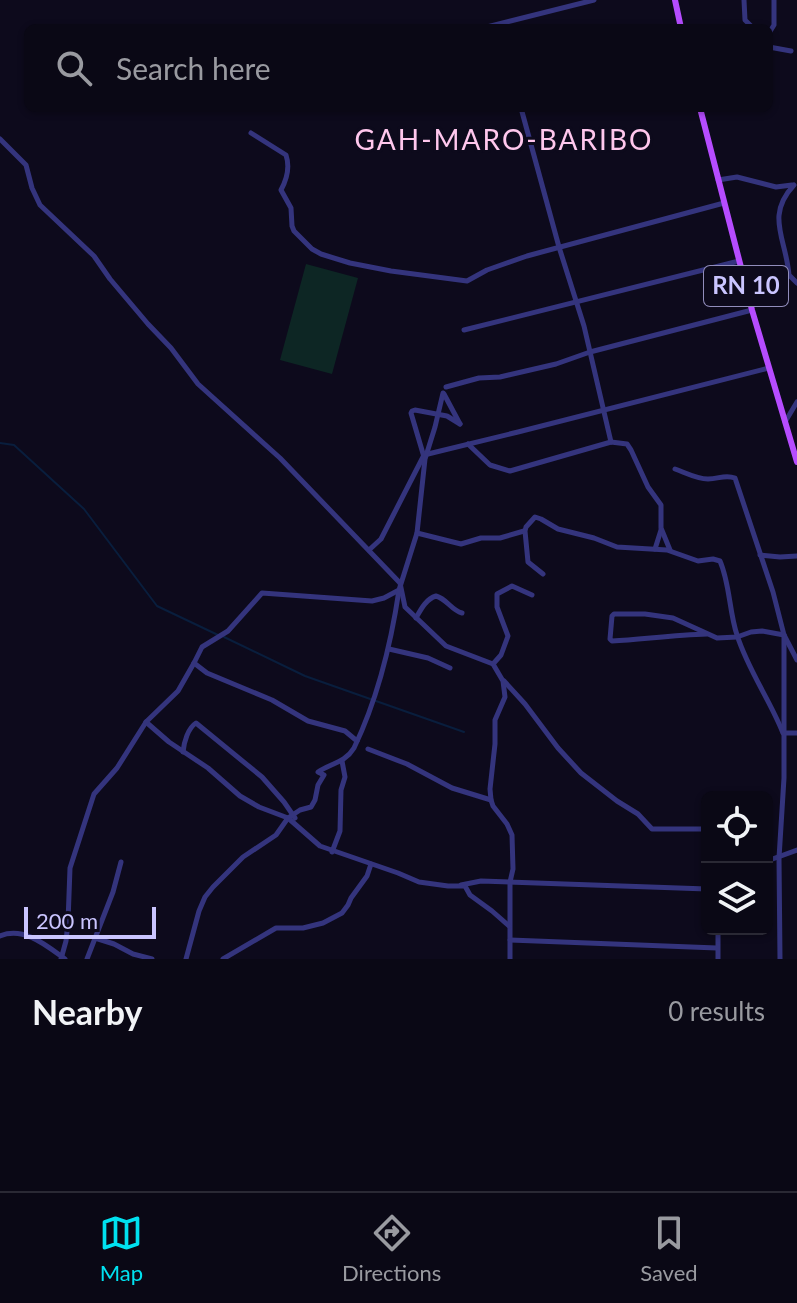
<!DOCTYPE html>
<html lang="en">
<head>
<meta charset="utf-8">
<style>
	:root { --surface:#0a0815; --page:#13111e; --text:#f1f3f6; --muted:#999aa0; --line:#2a2934; --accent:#00e1f0 }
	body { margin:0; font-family:Lato,sans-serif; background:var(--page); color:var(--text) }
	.controls { position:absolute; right:24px; bottom:24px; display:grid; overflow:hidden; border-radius:12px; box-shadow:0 2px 6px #0004 }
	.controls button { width:72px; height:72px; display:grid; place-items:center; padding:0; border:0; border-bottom:2px solid var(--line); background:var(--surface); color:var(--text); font:40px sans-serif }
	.scale { position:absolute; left:24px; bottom:20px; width:132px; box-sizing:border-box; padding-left:8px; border:4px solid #cac5ff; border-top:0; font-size:22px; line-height:28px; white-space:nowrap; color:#cac5ff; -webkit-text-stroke:6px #0d0a1c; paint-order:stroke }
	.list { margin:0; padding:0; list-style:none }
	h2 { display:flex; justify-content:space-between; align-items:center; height:104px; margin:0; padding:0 32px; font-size:34px }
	h2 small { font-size:26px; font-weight:400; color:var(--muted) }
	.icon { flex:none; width:44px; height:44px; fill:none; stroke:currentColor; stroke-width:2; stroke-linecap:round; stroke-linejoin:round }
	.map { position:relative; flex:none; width:797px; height:959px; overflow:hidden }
	.search { position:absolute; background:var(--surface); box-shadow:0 2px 6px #0004; left:24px; right:24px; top:24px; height:88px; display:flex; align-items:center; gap:20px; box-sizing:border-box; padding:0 28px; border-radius:12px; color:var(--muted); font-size:30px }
	.sheet { height:232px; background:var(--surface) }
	nav { display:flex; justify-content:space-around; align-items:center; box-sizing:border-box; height:112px; border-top:2px solid var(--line); background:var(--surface); font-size:22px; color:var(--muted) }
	nav a { display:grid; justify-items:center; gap:4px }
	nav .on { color:var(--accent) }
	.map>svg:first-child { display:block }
	.garden { fill:#0d2624 }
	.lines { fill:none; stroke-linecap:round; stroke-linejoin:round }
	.stream { stroke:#091e3d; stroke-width:2 }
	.minor { stroke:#34347d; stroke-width:5 }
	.major { stroke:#b64cff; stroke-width:6 }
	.labels { text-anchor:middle; stroke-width:6; stroke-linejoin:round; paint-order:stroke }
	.shield { fill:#0d0a1c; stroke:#918dbb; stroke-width:2 }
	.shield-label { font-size:24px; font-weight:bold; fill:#cac5ff }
	.neighbourhood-label { font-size:28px; letter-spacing:2px; fill:#ffc7ed; stroke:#0d0a1c }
</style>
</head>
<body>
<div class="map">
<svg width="797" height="959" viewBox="0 0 797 959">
	<rect width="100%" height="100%" fill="#0d0a1c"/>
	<polygon class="garden" points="306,264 358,278 332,374 280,360"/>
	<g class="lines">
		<g class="stream">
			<polyline points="0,443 14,445 84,509 157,606 218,635"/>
			<polyline points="224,637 305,676 464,732"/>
		</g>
		<g class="minor">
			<polyline points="744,0 745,20 753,28"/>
			<polyline points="483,28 594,0"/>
			<polyline points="769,33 774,25 774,0"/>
			<polyline points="769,47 791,51"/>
			<polyline points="521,108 559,247 584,326 611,442"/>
			<path d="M251,133L286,155C290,167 287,179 281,190L291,208L292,226L294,231L312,249L321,254L350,263L391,271L467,281L487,270L527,256L724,203"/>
			<polyline points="0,139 26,165 32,188 40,205 94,256 110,279 148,324 171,348 198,384 280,458 400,583 405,607 446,646 493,664 503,681 505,697 495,720 495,744 490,789 491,800 493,806 507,824 512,835 513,869 510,882 510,959"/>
			<polyline points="718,180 737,177 776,187 792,185"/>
			<path d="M794,185C765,216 786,238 789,275L797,283"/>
			<polyline points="464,330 739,261"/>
			<polyline points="446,387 479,378 500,377 556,364 590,352 752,310"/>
			<polyline points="444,394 460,424"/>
			<polyline points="785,422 797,402"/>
			<polyline points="468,444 490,465 510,471 611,442 627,444 631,450 648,487 661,505 661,528 670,550"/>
			<polyline points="428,454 518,432 769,368"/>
			<polyline points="424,457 411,413 412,411 415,410 447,416 460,424"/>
			<path d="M675,469C686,473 697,479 708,479C719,479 725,474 735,478L773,592L784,635L797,660"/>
			<polyline points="417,533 461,544 481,538 500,538 524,531"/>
			<polyline points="655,549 661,530"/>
			<polyline points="369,550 381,539 424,455"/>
			<polyline points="760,555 780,557 797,556"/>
			<path d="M543,574L528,562L525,531L526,527L535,517L541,519L558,529L594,538L617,547L667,550L698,561L713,559L720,561C730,584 729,611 737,635C748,670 770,700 783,733H797"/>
			<path d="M416,618C421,609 426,599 436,596C447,599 451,610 462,613"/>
			<path d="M707,634C675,635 644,639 612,641L610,639L612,616L614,614H645L673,618L717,638L737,637L751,632L762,631L784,635"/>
			<polyline points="389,649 428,658 450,668"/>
			<polyline points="194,663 207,673 272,700 308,721 345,731 357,741"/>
			<polyline points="493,664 501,655 508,636 497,607 497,594 512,586 532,595"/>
			<polyline points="504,681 525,704 558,748 581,773 617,801 638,814 652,829 707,829"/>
			<polyline points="146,722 169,742 208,768 240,796 259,807 288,818 320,846 398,873 419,882 448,886 465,886 470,895 492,911 509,926"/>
			<polyline points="368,749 407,764 452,788 491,800"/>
			<path d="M183,752C184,742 188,728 196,723L262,777L284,802L295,818"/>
			<polyline points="332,852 340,831 341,790 345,777 342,761"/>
			<polyline points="767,861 797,850"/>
			<polyline points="461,885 481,881 707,889"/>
			<path d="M0,936C24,926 47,946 65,959"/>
			<polyline points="95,938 114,944 133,954 152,959"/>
			<polyline points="510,940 717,948"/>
			<polyline points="61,959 66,941 68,922 70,868 94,794 117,768 146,722 178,691 194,663 202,647 228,631 262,593 372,601 384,598 399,590 417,533 425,459 435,427 443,393"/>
			<polyline points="87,959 113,892 121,862"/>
			<path d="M186,959L199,911L205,897L213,887L243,857L276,835L288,818L300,810L311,807L315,800L318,785L324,775L318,772C331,763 345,763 354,748C378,698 391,644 399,590"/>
			<polyline points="223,959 276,928 303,928 323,923 342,913 348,905 351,898 367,876 371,864"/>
			<polyline points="718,959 718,929"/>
			<polyline points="780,959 779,858 784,778 784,635"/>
		</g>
		<g class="major">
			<polyline points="675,0 681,28"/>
			<polyline points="700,108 752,310 797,462"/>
		</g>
	</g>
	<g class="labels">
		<rect class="shield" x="704" y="266" width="84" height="40" rx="6"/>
		<g class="shield-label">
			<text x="746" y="294">RN 10</text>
		</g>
		<g class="neighbourhood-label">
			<text x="504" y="150">GAH-MARO-BARIBO</text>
		</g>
	</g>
</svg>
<div class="controls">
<button><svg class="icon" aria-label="locate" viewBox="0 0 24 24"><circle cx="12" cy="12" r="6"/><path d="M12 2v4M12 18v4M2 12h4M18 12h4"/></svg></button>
<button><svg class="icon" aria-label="layers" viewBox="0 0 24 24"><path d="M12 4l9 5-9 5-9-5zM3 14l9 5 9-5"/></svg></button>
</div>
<div class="scale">200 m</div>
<div class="search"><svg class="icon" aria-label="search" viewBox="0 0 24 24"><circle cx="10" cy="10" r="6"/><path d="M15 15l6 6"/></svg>Search here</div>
</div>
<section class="sheet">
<h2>Nearby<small>0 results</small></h2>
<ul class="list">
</ul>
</section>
<nav>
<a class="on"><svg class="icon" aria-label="map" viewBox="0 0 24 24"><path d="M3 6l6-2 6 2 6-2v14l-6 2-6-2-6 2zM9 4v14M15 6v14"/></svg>Map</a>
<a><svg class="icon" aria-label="directions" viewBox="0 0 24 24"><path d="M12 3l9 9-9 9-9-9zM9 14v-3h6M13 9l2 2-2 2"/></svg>Directions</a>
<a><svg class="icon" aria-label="saved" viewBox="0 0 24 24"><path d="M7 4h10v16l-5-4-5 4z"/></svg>Saved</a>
</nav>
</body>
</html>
